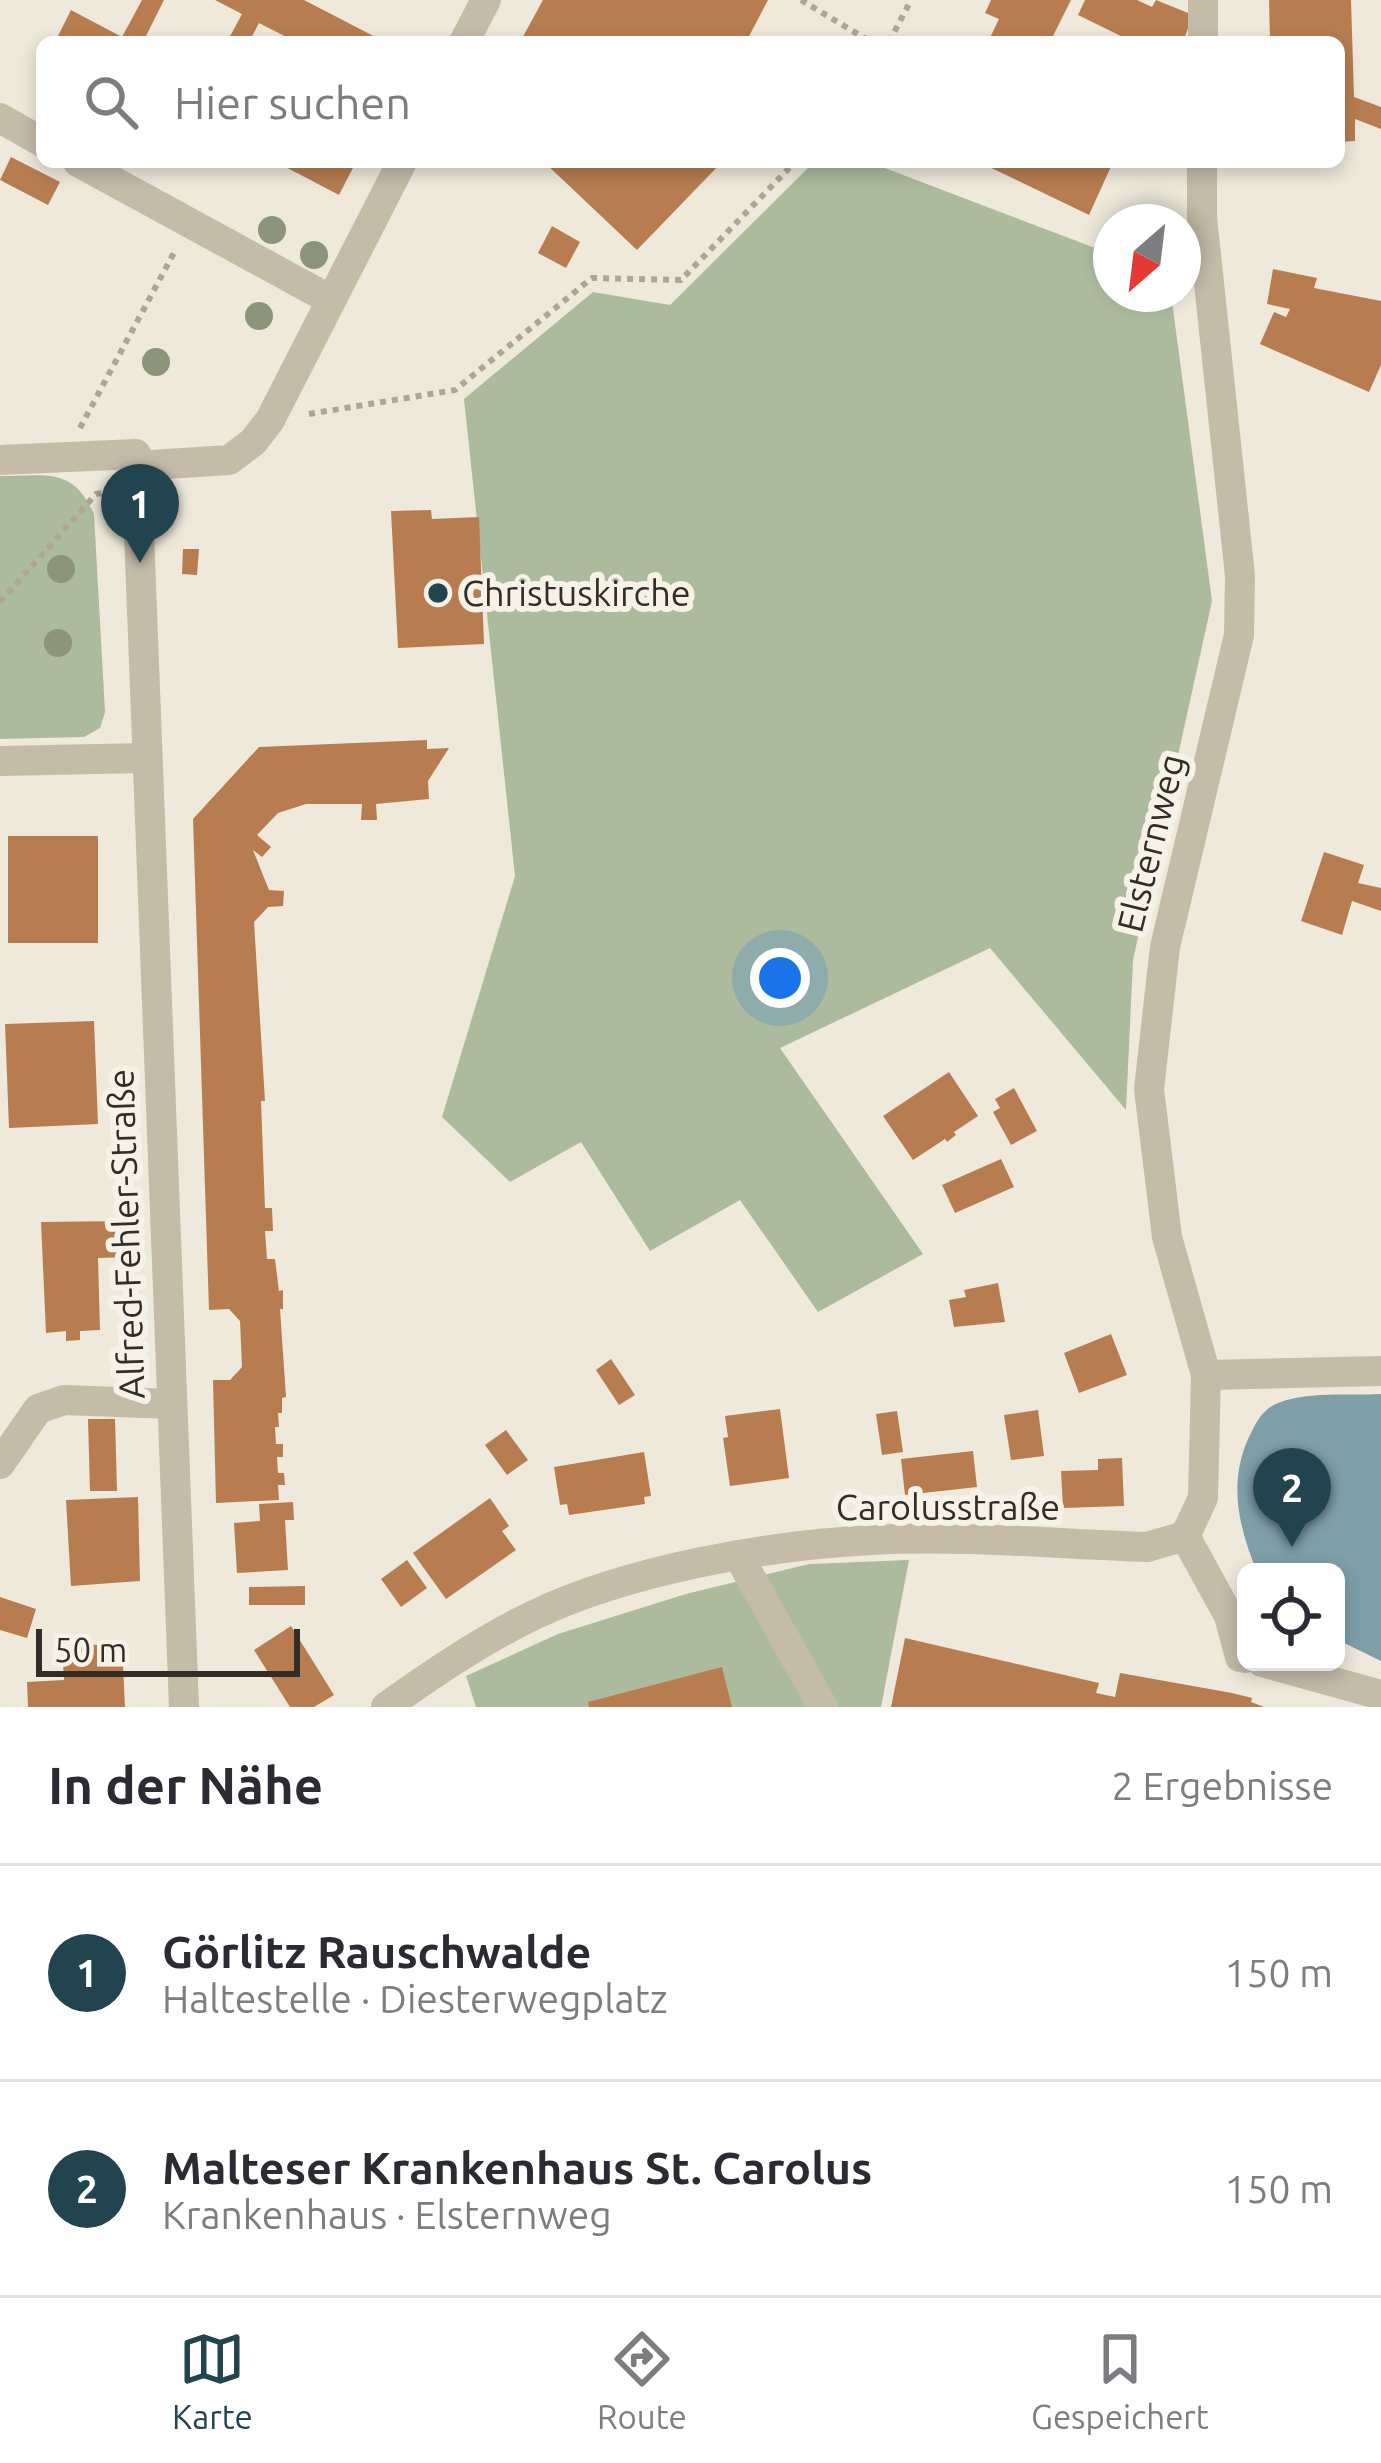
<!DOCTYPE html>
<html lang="de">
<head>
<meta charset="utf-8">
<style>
	:root { --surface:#fff; --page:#f2f2f3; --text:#2b2b33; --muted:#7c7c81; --line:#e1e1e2; --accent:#22444f }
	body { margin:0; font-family:Ubuntu,sans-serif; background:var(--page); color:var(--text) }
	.controls { position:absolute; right:36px; bottom:36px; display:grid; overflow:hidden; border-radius:18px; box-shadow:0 6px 18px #0003 }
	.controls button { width:108px; height:108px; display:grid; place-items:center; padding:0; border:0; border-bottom:3px solid var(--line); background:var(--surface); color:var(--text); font:60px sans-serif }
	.compass { position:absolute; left:1093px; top:204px; width:108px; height:108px; border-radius:50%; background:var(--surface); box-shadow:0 6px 18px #0003; rotate:208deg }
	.scale { position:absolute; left:36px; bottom:30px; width:264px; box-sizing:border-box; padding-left:12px; border:6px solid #332d28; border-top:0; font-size:33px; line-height:42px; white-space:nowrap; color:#332d28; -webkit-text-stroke:9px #f7f2e7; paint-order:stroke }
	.you { position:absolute; left:780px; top:978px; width:42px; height:42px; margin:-30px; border:9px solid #fff; border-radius:50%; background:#1a73e8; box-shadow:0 0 0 18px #1a73e833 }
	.badge { display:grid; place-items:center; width:78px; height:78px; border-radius:50%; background:var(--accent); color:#fff; font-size:39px; font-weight:700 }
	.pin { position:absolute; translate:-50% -99px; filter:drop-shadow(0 3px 6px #0008) }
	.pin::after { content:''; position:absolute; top:63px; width:42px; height:36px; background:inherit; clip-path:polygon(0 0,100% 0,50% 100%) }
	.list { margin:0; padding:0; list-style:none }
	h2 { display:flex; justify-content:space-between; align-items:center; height:156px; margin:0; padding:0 48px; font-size:51px }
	h2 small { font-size:39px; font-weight:400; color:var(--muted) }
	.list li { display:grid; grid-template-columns:78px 1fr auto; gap:36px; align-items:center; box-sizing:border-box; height:216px; padding:0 48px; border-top:3px solid var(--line) }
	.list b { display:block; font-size:45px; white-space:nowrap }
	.list p { margin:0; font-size:39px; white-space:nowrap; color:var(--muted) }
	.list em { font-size:39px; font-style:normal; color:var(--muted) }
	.icon { flex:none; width:66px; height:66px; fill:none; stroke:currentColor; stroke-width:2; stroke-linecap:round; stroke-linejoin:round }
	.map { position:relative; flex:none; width:1381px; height:1707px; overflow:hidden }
	.search { position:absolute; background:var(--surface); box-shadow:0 6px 18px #0003; left:36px; right:36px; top:36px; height:132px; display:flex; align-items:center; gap:30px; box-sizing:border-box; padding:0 42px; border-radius:18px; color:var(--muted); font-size:45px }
	.sheet { height:588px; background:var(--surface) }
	nav { display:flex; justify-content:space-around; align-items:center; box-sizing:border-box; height:168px; border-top:3px solid var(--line); background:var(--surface); font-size:33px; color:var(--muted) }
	nav a { display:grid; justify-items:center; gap:6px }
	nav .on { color:var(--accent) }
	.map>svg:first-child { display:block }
	.green { fill:#acbb9d }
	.water { fill:#7e9ea8 }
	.building { fill:#b77d50 }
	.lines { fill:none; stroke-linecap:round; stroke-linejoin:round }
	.path { stroke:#b0a593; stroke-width:6; stroke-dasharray:6 6; stroke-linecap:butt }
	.minor { stroke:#c5bba9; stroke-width:30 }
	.tree { fill:#8d947c }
	.poi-dot { fill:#22444f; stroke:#f7f2e7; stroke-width:4.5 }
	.labels { text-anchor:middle; stroke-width:12; stroke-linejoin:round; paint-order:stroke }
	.poi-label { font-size:36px; fill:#332d28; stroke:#f7f2e7; text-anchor:start }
	.street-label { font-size:36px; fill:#332d28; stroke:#f7f2e7 }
</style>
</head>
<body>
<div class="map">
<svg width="1381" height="1707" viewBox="0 0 1381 1707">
	<rect width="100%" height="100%" fill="#eee9db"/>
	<g class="green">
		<polygon points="814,162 869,162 1111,254 1111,294 1171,294 1212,601 1133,960 1126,1110 990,948 780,1048 923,1254 818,1312 740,1200 650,1251 581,1142 510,1182 442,1117 515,876 464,399 593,292 670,305"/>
		<path d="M0,476C45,476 73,466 94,514L105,712L100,728L84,737L0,739Z"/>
		<polygon points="909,1560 881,1707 476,1707 466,1676 558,1634 686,1594 809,1564"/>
	</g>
	<path class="water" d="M1381,1394V1661L1336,1639V1572H1257C1237,1523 1227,1477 1253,1429C1259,1417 1266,1408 1278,1403C1309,1391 1349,1396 1381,1394Z"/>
	<g class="building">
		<polygon points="142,0 164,0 143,42 55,42 71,10 122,37"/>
		<polygon points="215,0 304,0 385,42 296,42 259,23 249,42 227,42 242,14"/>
		<polygon points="543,0 768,0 746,42 520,42"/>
		<polygon points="991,0 1071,0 1050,42 988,42 999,19 985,13"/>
		<polygon points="1085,0 1137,0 1152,7 1156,0 1193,15 1183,42 1133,42 1078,15"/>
		<polygon points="1269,0 1351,0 1354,97 1381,107 1381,129 1355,119 1355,141 1339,142 1339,42 1270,42"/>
		<polygon points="11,157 60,182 48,205 0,180"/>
		<polygon points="276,162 356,162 339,195"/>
		<polygon points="544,162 722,162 637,250"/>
		<polygon points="979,162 1113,162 1089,215"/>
		<polygon points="552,226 580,242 566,268 538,253"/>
		<polygon points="1273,269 1317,278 1314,288 1381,301 1381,365 1369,392 1260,344 1274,312 1286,317 1290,309 1267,304"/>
		<polygon points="431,510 432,519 479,517 484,644 398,648 391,511"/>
		<polygon points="183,549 199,549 197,575 182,574"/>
		<polygon points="427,740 427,749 449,748 428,781 429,799 376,804 377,820 361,820 362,804 306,804 278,813 257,835 271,847 262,857 253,850 269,890 284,891 283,906 268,907 254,922 265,1101 261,1101 265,1208 272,1208 273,1231 265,1231 267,1259 275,1259 279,1291 283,1290 283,1309 280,1309 286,1397 282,1398 282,1413 278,1413 279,1427 275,1427 276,1444 283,1444 283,1457 277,1457 278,1473 284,1473 285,1485 278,1485 279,1500 216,1503 213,1380 230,1380 242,1367 240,1321 229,1309 209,1310 193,819 259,747"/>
		<rect x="8" y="836" width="90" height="107"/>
		<polygon points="1324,852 1364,865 1358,883 1381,888 1381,911 1352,901 1342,935 1301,921"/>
		<polygon points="94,1021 98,1124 9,1128 5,1024"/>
		<polygon points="949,1072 978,1116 954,1132 956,1135 947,1142 945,1139 913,1160 883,1116"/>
		<polygon points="1014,1088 1037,1131 1011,1145 993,1112 1000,1108 995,1099"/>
		<polygon points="1001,1159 1014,1187 955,1213 942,1185"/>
		<polygon points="126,1221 128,1257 98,1258 100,1330 80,1331 80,1340 66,1341 66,1331 46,1333 41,1222"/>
		<polygon points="998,1283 1005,1322 954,1327 949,1300 966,1297 964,1290"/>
		<polygon points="1111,1334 1127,1375 1079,1393 1064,1353"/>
		<polygon points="611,1359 635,1395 619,1405 596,1370"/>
		<polygon points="780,1409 789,1478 730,1486 723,1438 728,1437 725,1416"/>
		<polygon points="1038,1410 1044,1456 1011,1460 1004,1415"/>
		<polygon points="897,1411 903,1452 882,1455 876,1414"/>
		<polygon points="88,1419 115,1419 117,1491 90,1491"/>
		<polygon points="506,1430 528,1460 507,1475 485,1445"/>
		<polygon points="973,1451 977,1487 905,1495 901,1459"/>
		<polygon points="644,1452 651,1496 644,1497 645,1504 569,1515 567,1504 560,1505 554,1467"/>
		<polygon points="1122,1458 1124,1506 1063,1508 1061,1471 1098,1470 1098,1459"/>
		<polygon points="138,1497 140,1581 71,1586 66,1500"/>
		<polygon points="490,1498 509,1526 502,1531 516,1550 446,1599 413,1553"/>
		<polygon points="293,1502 294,1520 285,1520 288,1570 237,1573 234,1523 260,1521 259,1504"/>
		<polygon points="407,1560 427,1588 401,1607 381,1579"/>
		<polygon points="305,1586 305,1605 249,1605 249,1587"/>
		<polygon points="0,1597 36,1609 27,1638 0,1630"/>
		<polygon points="291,1626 334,1695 314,1707 290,1707 254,1650"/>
		<polygon points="905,1638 1099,1683 1096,1693 1115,1697 1120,1673 1232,1693 1252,1698 1251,1702 1264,1707 891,1707"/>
		<polygon points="122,1644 125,1707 28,1707 27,1682 64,1680 62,1646"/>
		<polygon points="722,1667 732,1707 589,1707 588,1702"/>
	</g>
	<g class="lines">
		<g class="path">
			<polyline points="801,0 871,42"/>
			<polyline points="889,42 911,0"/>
			<polyline points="309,414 455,390 592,278 681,280 795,162"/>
			<polyline points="80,428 176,249"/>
			<polyline points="0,602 96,494 109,492"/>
		</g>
		<g class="minor">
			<polyline points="464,42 486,0"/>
			<polyline points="1203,42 1203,0"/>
			<polyline points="0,118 42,142"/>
			<polyline points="78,162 331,300"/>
			<polyline points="0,460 136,454 184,1707"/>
			<polyline points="136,466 229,460 253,442 270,420 402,162"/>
			<polyline points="0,761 146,758"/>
			<polyline points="1206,1375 1381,1371"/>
			<polyline points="0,1464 38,1409 64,1400 172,1404"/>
			<polyline points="1185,1536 1203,1498 1206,1375 1167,1237 1149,1089 1165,947 1239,635 1240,576 1202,217 1202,162"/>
			<polyline points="1185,1536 1229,1616 1240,1657 1246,1658"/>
			<polyline points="738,1555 823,1707"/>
			<polyline points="1262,1662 1381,1695"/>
			<path d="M386,1707C433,1673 482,1640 534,1615C628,1570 768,1545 872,1540C963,1535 1056,1544 1147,1547L1185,1536"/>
		</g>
	</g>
	<g class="tree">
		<circle cx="272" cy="230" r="14"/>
		<circle cx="314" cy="255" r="14"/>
		<circle cx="259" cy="316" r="14"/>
		<circle cx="156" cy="362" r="14"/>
		<circle cx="61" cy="569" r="14"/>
		<circle cx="58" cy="643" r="14"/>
	</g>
	<circle class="poi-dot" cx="438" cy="593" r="12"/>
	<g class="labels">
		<g class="poi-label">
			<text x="462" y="606">Christuskirche</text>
		</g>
		<g class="street-label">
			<text transform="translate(1151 843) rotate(-76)" y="13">Elsternweg</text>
			<text transform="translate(126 1234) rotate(-92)" y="13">Alfred-Fehler-Straße</text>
			<text x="948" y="1520">Carolusstraße</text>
		</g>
	</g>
</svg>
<div class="controls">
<button><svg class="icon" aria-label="locate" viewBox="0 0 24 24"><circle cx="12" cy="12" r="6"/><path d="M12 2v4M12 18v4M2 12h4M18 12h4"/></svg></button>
</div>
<svg class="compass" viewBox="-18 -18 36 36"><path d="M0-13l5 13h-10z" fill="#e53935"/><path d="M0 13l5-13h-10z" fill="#7c7c81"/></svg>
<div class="scale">50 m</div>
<div class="you"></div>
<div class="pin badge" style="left:140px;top:563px">1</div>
<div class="pin badge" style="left:1292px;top:1547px">2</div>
<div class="search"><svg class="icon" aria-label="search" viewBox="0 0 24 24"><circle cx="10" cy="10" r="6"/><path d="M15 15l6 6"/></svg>Hier suchen</div>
</div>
<section class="sheet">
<h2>In der Nähe<small>2 Ergebnisse</small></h2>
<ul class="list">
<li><span class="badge">1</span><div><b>Görlitz Rauschwalde</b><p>Haltestelle · Diesterwegplatz</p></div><em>150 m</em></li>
<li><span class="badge">2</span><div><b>Malteser Krankenhaus St. Carolus</b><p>Krankenhaus · Elsternweg</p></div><em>150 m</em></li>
</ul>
</section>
<nav>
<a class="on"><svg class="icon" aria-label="map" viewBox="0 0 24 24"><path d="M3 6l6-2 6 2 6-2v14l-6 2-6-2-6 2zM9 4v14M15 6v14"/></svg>Karte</a>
<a><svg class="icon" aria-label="directions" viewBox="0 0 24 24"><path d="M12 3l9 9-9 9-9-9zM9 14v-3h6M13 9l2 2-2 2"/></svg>Route</a>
<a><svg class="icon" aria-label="saved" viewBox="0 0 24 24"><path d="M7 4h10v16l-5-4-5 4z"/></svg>Gespeichert</a>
</nav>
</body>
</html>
